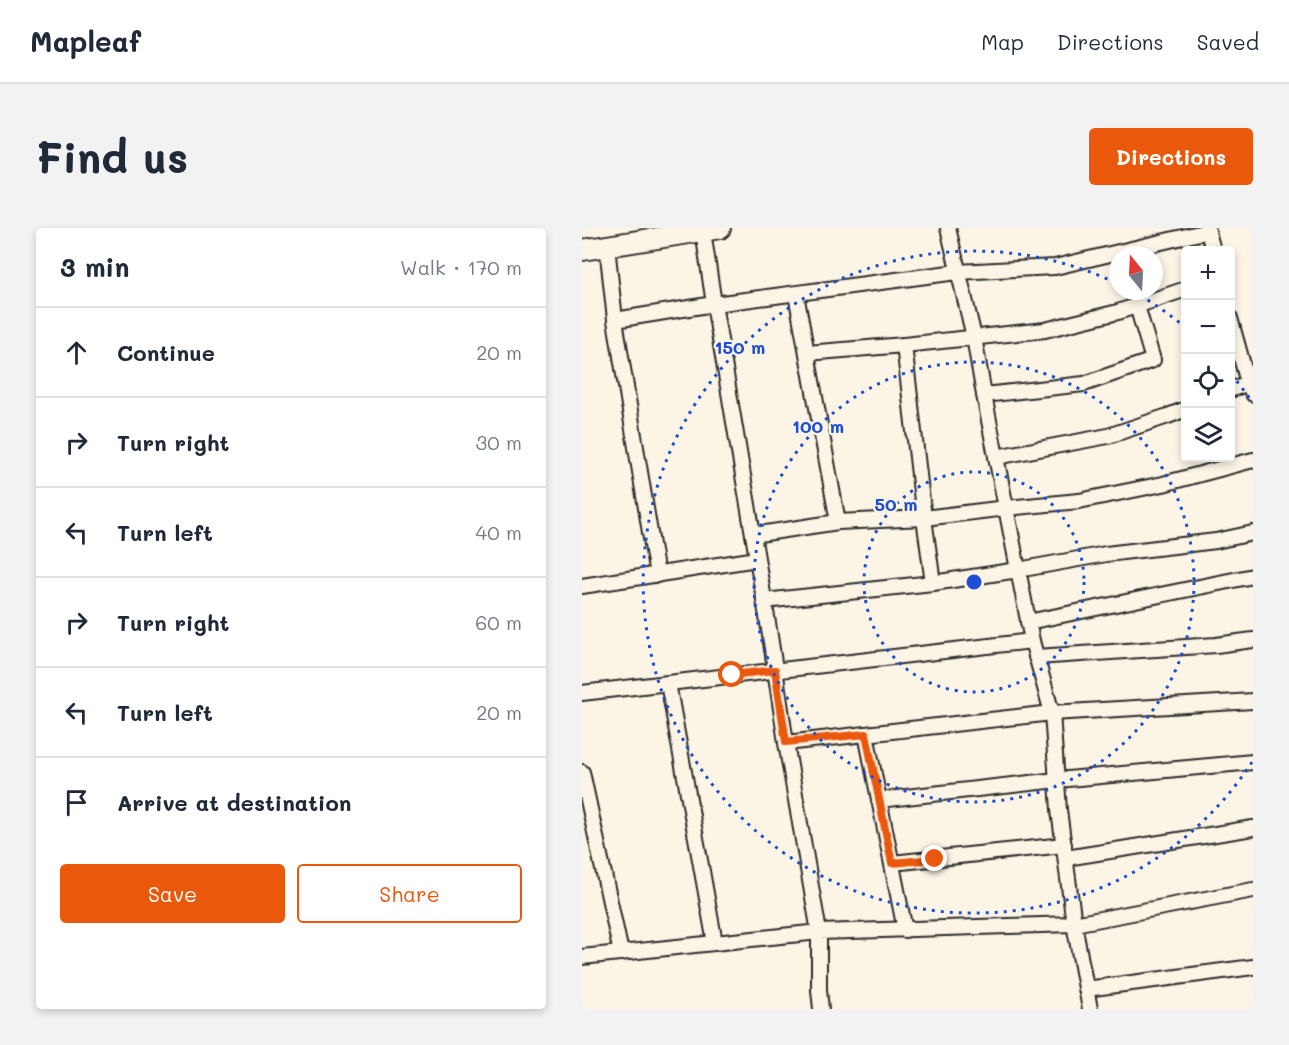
<!DOCTYPE html>
<html lang="en">
<head>
<meta charset="utf-8">
<style>
	:root { --surface:#fff; --page:#f2f2f3; --text:#1f2937; --muted:#747a83; --line:#e0e1e3; --accent:#ea580c }
	body { margin:0; font-family:Mali,sans-serif; background:var(--page); color:var(--text) }
	.controls { position:absolute; right:18px; top:18px; display:grid; overflow:hidden; border-radius:6px; box-shadow:0 3px 9px #0003 }
	.controls button { width:54px; height:54px; display:grid; place-items:center; padding:0; border:0; border-bottom:2px solid var(--line); background:var(--surface); color:var(--text); font:30px sans-serif }
	.compass { position:absolute; left:527px; top:18px; width:54px; height:54px; border-radius:50%; background:var(--surface); box-shadow:0 3px 9px #0003; rotate:342deg }
	.stop { position:absolute; width:18px; height:18px; margin:-14px; border:4px solid #ea580c; border-radius:50%; background:#fff }
	.stop.end { background:#ea580c; border-color:#fff; box-shadow:0 2px 6px #0008 }
	.list { margin:0; padding:0; list-style:none }
	h2 { display:flex; justify-content:space-between; align-items:center; height:78px; margin:0; padding:0 24px; font-size:26px }
	h2 small { font-size:20px; font-weight:400; color:var(--muted) }
	.list li { display:grid; grid-template-columns:39px 1fr auto; gap:18px; align-items:center; box-sizing:border-box; height:90px; padding:0 24px; border-top:2px solid var(--line) }
	.list b { display:block; font-size:22px; white-space:nowrap }
	.list em { font-size:20px; font-style:normal; color:var(--muted) }
	.actions { display:flex; gap:12px; padding:18px 24px }
	.actions a { flex:1; padding:14px 0; border:2px solid var(--accent); border-radius:6px; text-align:center; font-size:21px; color:var(--accent) }
	.actions .main { background:var(--accent); color:#fff }
	.icon { flex:none; width:33px; height:33px; fill:none; stroke:currentColor; stroke-width:2; stroke-linecap:round; stroke-linejoin:round }
	.map { position:relative; flex:none; width:671px; height:781px; overflow:hidden; border-radius:6px }
	header { display:flex; align-items:center; gap:36px; box-sizing:border-box; height:84px; padding:0 30px; background:var(--surface); border-bottom:2px solid var(--line) }
	header strong { font-size:28px }
	nav { display:flex; gap:33px; margin-inline-start:auto; font-size:21px }
	.intro { display:flex; align-items:center; justify-content:space-between; box-sizing:border-box; height:144px; padding:0 36px }
	h1 { margin:0; font-size:42px }
	.button { padding:15px 27px; border-radius:6px; background:var(--accent); color:#fff; font-size:21px; font-weight:700 }
	main { display:flex; gap:36px; padding:0 36px }
	aside { flex:1; background:var(--surface); border-radius:6px; box-shadow:0 3px 9px #0003 }
	.map>svg:first-child { display:block }
	.lines { fill:none; stroke-linecap:round; stroke-linejoin:round }
	.minor-casing { stroke:#2b2b2b; stroke-width:18 }
	.secondary-casing { stroke:#2b2b2b; stroke-width:24 }
	.minor { stroke:#fcf5e5; stroke-width:14 }
	.secondary { stroke:#fcf5e5; stroke-width:20 }
	.route { stroke:#ea580c; stroke-width:8 }
	.ring { fill:none; stroke:#1d4ed8; stroke-width:3; stroke-dasharray:3 6 }
	.centre { fill:#1d4ed8; stroke:#fcf5e5; stroke-width:3 }
	.ring-label { font-size:18px; text-anchor:middle; font-weight:bold; fill:#1d4ed8; stroke:#fcf5e5; stroke-width:4.5; stroke-linejoin:round; paint-order:stroke }
</style>
</head>
<body>
<header>
<strong>Mapleaf</strong>
<nav><a>Map</a><a>Directions</a><a>Saved</a></nav>
</header>
<div class="intro"><h1>Find us</h1><a class="button">Directions</a></div>
<main>
<aside>
<h2>3 min<small>Walk · 170 m</small></h2>
<ul class="list">
<li><svg class="icon" aria-label="ahead" viewBox="0 0 24 24"><path d="M12 20V5M6 11l6-6 6 6"/></svg><div><b>Continue</b></div><em>20 m</em></li>
<li><svg class="icon" aria-label="right" viewBox="0 0 24 24"><path d="M7 20v-9h11M14 6l5 5-5 5"/></svg><div><b>Turn right</b></div><em>30 m</em></li>
<li><svg class="icon" aria-label="left" viewBox="0 0 24 24"><path d="M17 20v-9H6M10 6l-5 5 5 5"/></svg><div><b>Turn left</b></div><em>40 m</em></li>
<li><svg class="icon" aria-label="right" viewBox="0 0 24 24"><path d="M7 20v-9h11M14 6l5 5-5 5"/></svg><div><b>Turn right</b></div><em>60 m</em></li>
<li><svg class="icon" aria-label="left" viewBox="0 0 24 24"><path d="M17 20v-9H6M10 6l-5 5 5 5"/></svg><div><b>Turn left</b></div><em>20 m</em></li>
<li><svg class="icon" aria-label="arrive" viewBox="0 0 24 24"><path d="M6 21V4h12l-3 4 3 4H6"/></svg><div><b>Arrive at destination</b></div></li>
</ul>
<div class="actions"><a class="main">Save</a><a>Share</a></div>
</aside>
<div class="map">
<svg width="671" height="781" viewBox="0 0 671 781">
	<rect width="100%" height="100%" fill="#fcf5e5"/>
	<filter id="ink" filterUnits="userSpaceOnUse"><feTurbulence type="fractalNoise" baseFrequency=".0167" numOctaves="2"/><feDisplacementMap in="SourceGraphic" scale="12" xChannelSelector="R" yChannelSelector="G"/><feConvolveMatrix kernelMatrix="1 2 1 2 8 2 1 2 1" color-interpolation-filters="sRGB"/></filter>
	<g filter="url(#ink)">
		<g class="lines">
			<g class="minor-casing">
				<g id="minor">
					<polyline points="625,0 631,22"/>
					<polyline points="25,18 33,92 75,347"/>
					<polyline points="214,66 256,294"/>
					<polyline points="648,90 666,155 671,166"/>
					<polyline points="33,92 132,76 375,44 473,39 626,3"/>
					<polyline points="322,117 342,290 351,355"/>
					<polyline points="225,125 322,117 463,102 536,84 604,61"/>
					<polyline points="648,162 666,155"/>
					<polyline points="402,167 502,156 571,132 555,78"/>
					<polyline points="414,229 526,208 586,188 604,181"/>
					<polyline points="171,307 256,294 342,290 424,280 497,273 581,256 671,232"/>
					<polyline points="0,358 175,331"/>
					<polyline points="182,373 351,355 436,342 524,326 634,313 671,305"/>
					<polyline points="446,394 671,348"/>
					<polyline points="450,413 470,485 477,582 492,696 671,662"/>
					<polyline points="454,429 634,417 671,412"/>
					<polyline points="86,455 133,715"/>
					<polyline points="0,465 450,413 402,167 392,109 366,0"/>
					<polyline points="284,506 323,702"/>
					<polyline points="204,515 470,485 671,473"/>
					<polyline points="0,544 39,725"/>
					<polyline points="297,572 475,552 671,534"/>
					<polyline points="484,630 671,600"/>
					<polyline points="310,635 482,617"/>
					<polyline points="0,729 237,704 204,515 187,401 132,76 121,3"/>
					<polyline points="504,761 671,739"/>
					<polyline points="239,781 237,762 237,704 492,696 508,781"/>
				</g>
			</g>
			<g class="secondary-casing">
				<polyline id="secondary" points="0,22 138,0"/>
			</g>
			<use href="#minor" class="minor"/>
			<use href="#secondary" class="secondary"/>
		</g>
	</g>
	<g class="lines" filter="url(#ink)">
		<polyline class="route" points="150,447 193,442 204,514 284,506 310,635 353,631"/>
	</g>
	<g class="ring">
		<circle cx="392" cy="354" r="110"/>
		<circle cx="392" cy="354" r="220"/>
		<path d="M670 534A331 331 0 1 1 534 55M550 63A331 331 0 0 1 603 99M649 146A331 331 0 0 1 670 174"/>
	</g>
	<circle cx="392" cy="354" r="9" class="centre"/>
	<g class="ring-label">
		<text x="158" y="126">150 m</text>
		<text x="236" y="205">100 m</text>
		<text x="314" y="283">50 m</text>
	</g>
</svg>
<div class="controls">
<button>+</button>
<button>−</button>
<button><svg class="icon" aria-label="locate" viewBox="0 0 24 24"><circle cx="12" cy="12" r="6"/><path d="M12 2v4M12 18v4M2 12h4M18 12h4"/></svg></button>
<button><svg class="icon" aria-label="layers" viewBox="0 0 24 24"><path d="M12 4l9 5-9 5-9-5zM3 14l9 5 9-5"/></svg></button>
</div>
<svg class="compass" viewBox="-18 -18 36 36"><path d="M0-13l5 13h-10z" fill="#e53935"/><path d="M0 13l5-13h-10z" fill="#747a83"/></svg>
<div class="stop" style="left:150px;top:447px"></div>
<div class="stop end" style="left:353px;top:631px"></div>
</div>
</main>
</body>
</html>
